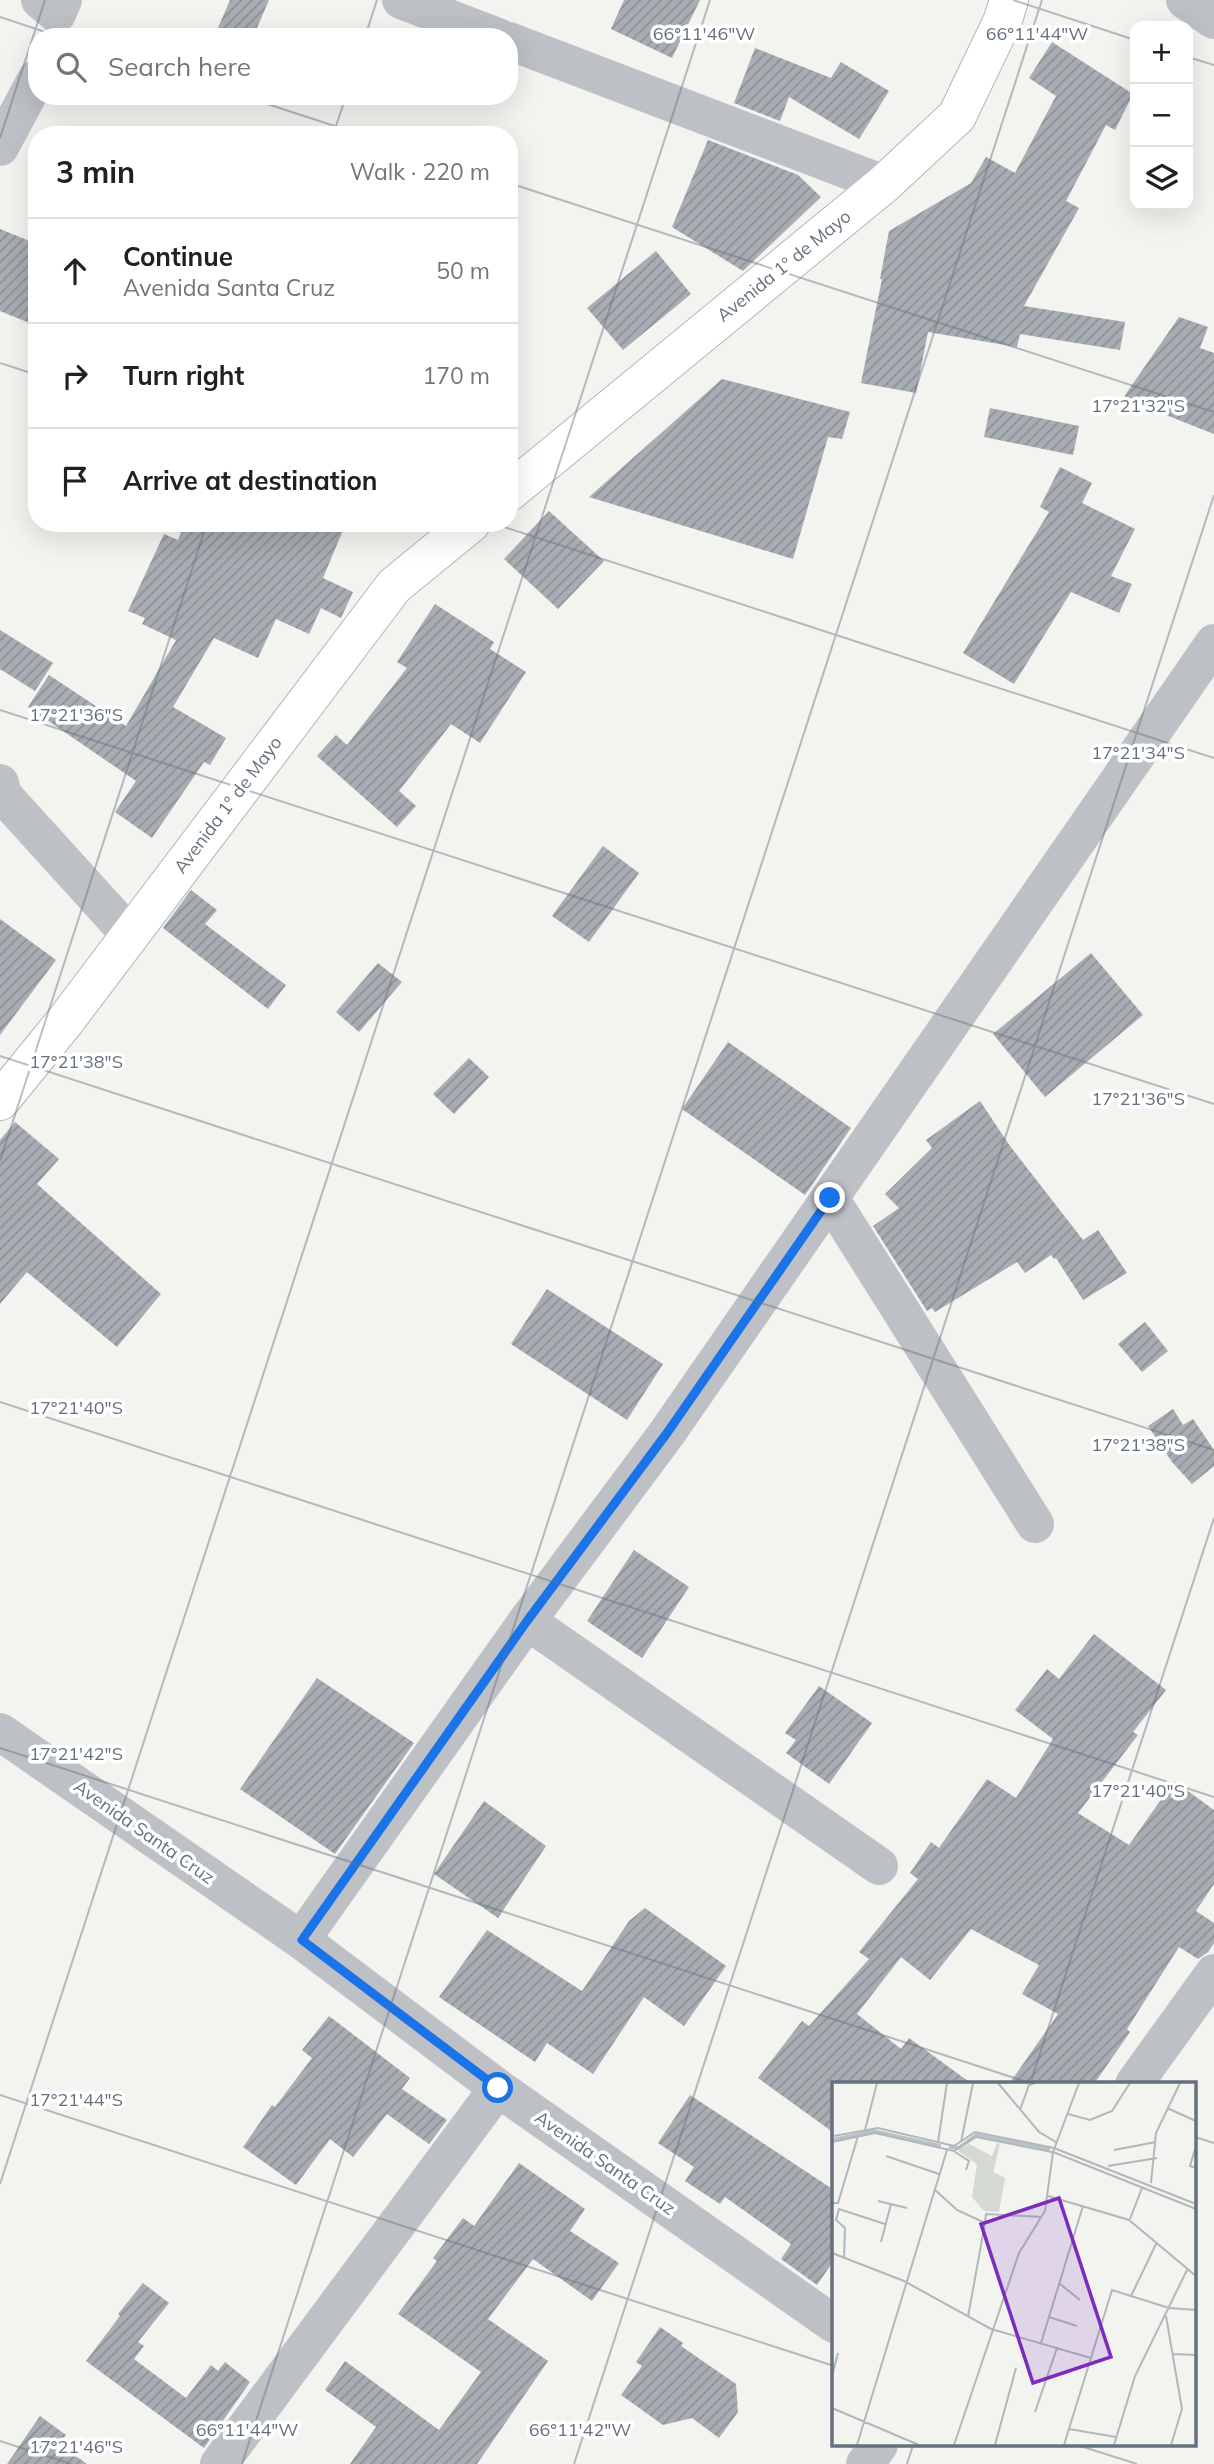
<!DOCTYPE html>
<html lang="en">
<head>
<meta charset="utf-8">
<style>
	:root { --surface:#fff; --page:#f2f2f2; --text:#202124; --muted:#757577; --line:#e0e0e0 }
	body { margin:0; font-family:Mulish,sans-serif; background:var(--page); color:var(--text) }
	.controls { position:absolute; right:21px; top:21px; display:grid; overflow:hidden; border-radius:14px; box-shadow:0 7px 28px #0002 }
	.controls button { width:63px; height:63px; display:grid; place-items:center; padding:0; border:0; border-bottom:2px solid var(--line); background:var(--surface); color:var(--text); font:35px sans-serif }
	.stop { position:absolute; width:21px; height:21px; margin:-16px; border:5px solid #1a73e8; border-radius:50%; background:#fff }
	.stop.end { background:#1a73e8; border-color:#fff; box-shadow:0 2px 7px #0008 }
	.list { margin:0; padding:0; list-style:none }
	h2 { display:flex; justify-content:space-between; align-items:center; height:91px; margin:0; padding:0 28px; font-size:30px }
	h2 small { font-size:23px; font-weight:400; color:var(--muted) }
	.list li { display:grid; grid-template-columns:46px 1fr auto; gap:21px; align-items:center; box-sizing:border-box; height:105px; padding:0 28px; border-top:2px solid var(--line) }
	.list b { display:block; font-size:26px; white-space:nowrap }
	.list p { margin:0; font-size:23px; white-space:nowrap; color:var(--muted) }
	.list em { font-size:23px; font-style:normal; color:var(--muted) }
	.icon { flex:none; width:38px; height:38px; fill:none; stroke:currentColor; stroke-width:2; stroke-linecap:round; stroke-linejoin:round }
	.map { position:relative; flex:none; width:1214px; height:2464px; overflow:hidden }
	.search { position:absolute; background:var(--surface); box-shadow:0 7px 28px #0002; left:28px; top:28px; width:490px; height:77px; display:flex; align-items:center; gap:18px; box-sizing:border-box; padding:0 24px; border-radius:28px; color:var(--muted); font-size:26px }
	.panel { position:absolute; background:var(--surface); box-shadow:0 7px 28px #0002; left:28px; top:126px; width:490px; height:406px; border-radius:28px }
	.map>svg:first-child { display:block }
	.building { fill:url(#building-hatch) }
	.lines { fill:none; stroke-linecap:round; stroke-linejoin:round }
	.major-casing { stroke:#b3b6b9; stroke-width:40 }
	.minor { stroke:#bdc0c4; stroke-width:38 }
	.major { stroke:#fff; stroke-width:38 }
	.route { stroke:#1a73e8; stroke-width:9 }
	.ticks { fill:none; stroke:#65727e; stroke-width:2; stroke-opacity:0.45 }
	.labels { text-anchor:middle; stroke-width:7; stroke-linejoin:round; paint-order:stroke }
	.street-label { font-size:18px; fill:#65727e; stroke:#fff }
	.inset-river { fill:none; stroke:#b9c2c7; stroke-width:3.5 }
	.inset-road { fill:none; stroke:#b2b7bb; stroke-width:2 }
	.view { fill:#7b2cbf; fill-opacity:0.15; stroke:#7b2cbf; stroke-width:3.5 }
	.inset-edge { fill:none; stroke:#65727e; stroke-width:3.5 }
	.ticks-label { font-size:18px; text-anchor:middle; fill:#65727e; stroke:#fff; stroke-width:7; stroke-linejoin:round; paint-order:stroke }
</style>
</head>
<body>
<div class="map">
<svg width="1214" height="2464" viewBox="0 0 1214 2464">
	<defs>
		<pattern id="building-hatch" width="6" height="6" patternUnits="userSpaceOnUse" patternTransform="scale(1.75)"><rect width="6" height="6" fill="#a7adb2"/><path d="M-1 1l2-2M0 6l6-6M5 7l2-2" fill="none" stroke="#8c9196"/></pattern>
	</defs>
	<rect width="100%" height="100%" fill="#f3f3f0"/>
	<g class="building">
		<polygon points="230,0 269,0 253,37 214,37"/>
		<polygon points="624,0 700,0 672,58 611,29"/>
		<polygon points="1052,42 1133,94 1115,130 1106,125 1066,201 1079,208 1024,306 1125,322 1120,350 1020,334 1017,347 928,332 916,393 861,383 882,279 880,279 889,231 971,183 986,157 1015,173 1056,96 1029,78"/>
		<polygon points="755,48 831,78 841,62 889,91 859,139 789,97 780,121 734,103"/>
		<polygon points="708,140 798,175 821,197 743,271 672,227"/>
		<polygon points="0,229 37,244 37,326 0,311"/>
		<polygon points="656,251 691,294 623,350 587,308"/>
		<polygon points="1179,317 1208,327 1200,348 1214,353 1214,434 1123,398"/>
		<polygon points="722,379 850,412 842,439 828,437 793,559 589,497"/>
		<polygon points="990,408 1079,426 1073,455 984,437"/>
		<polygon points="1060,467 1092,483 1082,503 1135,529 1111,576 1132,584 1119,613 1071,592 1014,684 963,653 1049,512 1040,507"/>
		<polygon points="549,511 604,561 558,609 504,559"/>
		<polygon points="185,523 346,523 323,578 353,592 341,618 321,608 309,634 276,619 258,658 214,638 173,707 226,738 210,765 204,762 152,838 115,812 136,781 28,707 49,675 126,726 176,640 142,624 145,618 128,611 164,534 178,540"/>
		<polygon points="435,604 494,642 490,649 526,672 480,743 451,724 399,791 416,806 397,827 317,756 336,735 347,745 407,668 397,662"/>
		<polygon points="0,630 53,663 35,691 0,669"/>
		<polygon points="603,846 639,873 589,942 552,916"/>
		<polygon points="191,890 217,910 205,924 286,985 268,1009 163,928"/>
		<polygon points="0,919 56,960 0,1035"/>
		<polygon points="1091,953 1143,1015 1045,1097 993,1034"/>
		<polygon points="378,963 402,982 359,1032 336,1012"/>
		<polygon points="728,1042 851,1128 805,1195 682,1109"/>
		<polygon points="469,1058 489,1077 454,1114 433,1094"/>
		<polygon points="980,1101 1010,1146 1083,1240 1098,1230 1127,1273 1083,1300 1056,1258 1054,1259 1051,1255 1025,1273 1017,1262 935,1312 932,1308 927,1311 873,1226 899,1208 885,1194 932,1148 926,1140"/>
		<polygon points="15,1122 59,1159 37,1184 161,1294 117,1347 27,1272 0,1304 0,1140"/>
		<polygon points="547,1289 663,1364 627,1420 511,1344"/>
		<polygon points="1145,1322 1168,1351 1142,1372 1118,1344"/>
		<polygon points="1173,1409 1183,1425 1193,1419 1214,1450 1214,1466 1192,1484 1172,1462 1148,1426"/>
		<polygon points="634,1550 689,1587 642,1658 587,1621"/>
		<polygon points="1094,1634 1166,1690 1133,1732 1138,1735 1078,1813 1129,1845 1174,1781 1214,1810 1214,1884 1196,1911 1214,1923 1214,1943 1208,1952 1198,1959 1179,1947 1127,2029 1130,2032 1094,2084 1009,2084 1058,2014 1022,1994 1039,1965 971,1929 930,1980 901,1957 857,2014 901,2049 909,2038 972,2084 834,2084 834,2133 758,2078 802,2021 809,2026 869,1959 859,1952 918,1879 910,1873 931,1842 939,1848 987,1779 1016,1798 1053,1739 1015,1710 1047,1669 1059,1679"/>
		<polygon points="317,1678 414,1743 335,1854 240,1789"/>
		<polygon points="819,1686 872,1723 829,1784 786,1753 796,1740 785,1733"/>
		<polygon points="484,1801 546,1846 498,1918 434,1874"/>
		<polygon points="645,1908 726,1966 684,2026 644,1997 593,2074 547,2043 535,2062 439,1997 487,1930 582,1991 629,1921"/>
		<polygon points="329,2016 410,2078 402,2089 447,2120 429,2144 387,2114 353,2157 330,2139 296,2185 243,2147 272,2105 275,2107 312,2058 302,2050"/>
		<polygon points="690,2095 834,2190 834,2260 817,2285 781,2259 791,2244 725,2197 720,2204 685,2181 694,2167 658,2143"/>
		<polygon points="519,2163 585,2209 570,2231 619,2263 592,2301 533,2259 488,2319 548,2361 477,2464 350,2464 376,2427 325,2390 345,2361 439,2430 481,2372 398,2314 437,2261 433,2258 463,2218 474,2226"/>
		<polygon points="143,2283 169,2303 138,2342 144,2346 134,2359 186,2398 211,2365 218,2371 225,2362 250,2382 204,2448 86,2361 120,2316 118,2314"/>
		<polygon points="660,2327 683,2343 681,2346 736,2384 738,2412 719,2438 692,2418 663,2425 621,2395 642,2366 636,2362"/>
		<polygon points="40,2416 66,2435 59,2444 87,2464 7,2464"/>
	</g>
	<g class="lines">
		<g class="major-casing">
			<g id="major">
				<polyline points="509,492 884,184 957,116 1003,20 1009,0"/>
				<polyline points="0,1101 66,1020 394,586 471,523"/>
			</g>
		</g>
		<g class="minor">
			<polyline points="40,0 57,14 63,0"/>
			<polyline points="401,0 498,37"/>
			<polyline points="1185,0 1214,20"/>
			<polyline points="509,41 884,184"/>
			<polyline points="0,147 37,78"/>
			<polyline points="0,783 3,795 130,935"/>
			<polyline points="830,1198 1035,1524"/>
			<polyline points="527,1621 879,1866"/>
			<polyline points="0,1732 301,1940 498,2088 834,2324"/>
			<polyline points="301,1940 527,1621 667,1433 1214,643"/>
			<polyline points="1134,2084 1214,1973"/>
			<polyline points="219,2464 498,2088"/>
			<polyline points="865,2464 879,2445"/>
		</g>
		<use href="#major" class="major"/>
	</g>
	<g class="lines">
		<polyline class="route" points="498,2088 302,1940 527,1621 667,1433 830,1198"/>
	</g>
	<path class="ticks" d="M1013,0L1135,40M0,17L60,37M365,37L377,0M1188,57L1214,65M243,96L362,135M333,135L346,96M0,138L45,0M509,183L1214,412M0,363L37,375M492,523L1214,758M0,710L1214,1104M0,1056L1214,1450M0,1161L207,523M0,1402L1214,1797M0,1748L1033,2084M1030,2084L1214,1518M0,2095L834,2366M1195,2137L1214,2143M0,2184L710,0M0,2441L71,2464M1077,2445L1137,2464M242,2464L1042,0M574,2464L1214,495M907,2464L913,2445"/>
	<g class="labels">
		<g class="street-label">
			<text transform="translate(784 266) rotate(-39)" y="6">Avenida 1º de Mayo</text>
			<text transform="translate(228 805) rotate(-53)" y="6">Avenida 1º de Mayo</text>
			<text transform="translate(144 1832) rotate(35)" y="6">Avenida Santa Cruz</text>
			<text transform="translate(605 2163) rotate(35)" y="6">Avenida Santa Cruz</text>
		</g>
	</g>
	<g transform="translate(832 2082)">
		<rect width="364" height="364" fill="#f3f3f0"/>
		<path d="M165,61L168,62L152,129L140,115L145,82L126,69L137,62L160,74Z" fill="#d4dad1"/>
		<path d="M161,90L173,96L167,130L152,129Z" fill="#d4dad1"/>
		<path class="inset-river" d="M0,58L42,49L109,64M117,65L127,66L144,53L218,67"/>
		<path class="inset-road" d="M166,1L207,50L224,60M335,26L364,39M188,28L197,3L203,1M236,32L258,38L280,29L298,1M33,48L45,1M2,54L46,46L122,64L143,50L222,66M0,60L43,51L122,69L144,55L220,70M106,60L115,1M129,60L141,1M222,66L364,122M363,67L358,84L364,86M282,68L324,60M123,70L137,79L134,88M221,70L364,127M54,74L107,92M276,84L325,76M319,101L324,51L348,1M102,107L125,128L153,141L154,132L210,135M216,114L297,138L364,194M46,119L75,126M0,121H6L26,54M298,137L310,106M49,160L59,122M0,171L72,199L159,247L259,276M12,176L13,146L4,138L7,127L53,142M228,202L248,218M299,214L324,162M334,234L350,327L339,363M136,235L153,141M217,235L245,244M209,261L251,124M341,272L364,273M0,294L6,271M0,326L87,363M203,330L225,266M237,347L284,355M25,363L115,68M122,363L187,171L213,129L221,70L247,1M163,363L184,286M232,363L280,208L337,226L364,228M282,363L303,294L355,188"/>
		<path class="view" d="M227,116L279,275L201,301L149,142Z"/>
		<rect width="364" height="364" class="inset-edge"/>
	</g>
	<g class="ticks-label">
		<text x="704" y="40">66°11'46"W</text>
		<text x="1037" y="40">66°11'44"W</text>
		<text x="1138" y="412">17°21'32"S</text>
		<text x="76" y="721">17°21'36"S</text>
		<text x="1138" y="759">17°21'34"S</text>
		<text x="76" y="1068">17°21'38"S</text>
		<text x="1138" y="1105">17°21'36"S</text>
		<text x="76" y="1414">17°21'40"S</text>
		<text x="1138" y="1451">17°21'38"S</text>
		<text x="76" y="1760">17°21'42"S</text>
		<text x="1138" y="1797">17°21'40"S</text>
		<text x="76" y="2106">17°21'44"S</text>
		<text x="247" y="2436">66°11'44"W</text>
		<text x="580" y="2436">66°11'42"W</text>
		<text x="76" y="2453">17°21'46"S</text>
	</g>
</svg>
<div class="controls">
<button>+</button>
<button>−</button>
<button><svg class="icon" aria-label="layers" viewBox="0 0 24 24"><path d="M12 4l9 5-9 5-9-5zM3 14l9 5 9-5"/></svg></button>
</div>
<div class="stop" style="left:498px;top:2088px"></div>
<div class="stop end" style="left:830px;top:1198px"></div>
<div class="search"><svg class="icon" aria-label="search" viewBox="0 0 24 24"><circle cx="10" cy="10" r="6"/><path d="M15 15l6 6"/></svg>Search here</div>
<section class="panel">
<h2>3 min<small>Walk · 220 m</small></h2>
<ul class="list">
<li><svg class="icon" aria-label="ahead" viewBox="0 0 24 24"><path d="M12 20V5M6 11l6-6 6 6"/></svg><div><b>Continue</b><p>Avenida Santa Cruz</p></div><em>50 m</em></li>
<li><svg class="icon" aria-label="right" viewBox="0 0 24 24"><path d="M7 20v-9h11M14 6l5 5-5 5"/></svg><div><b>Turn right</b></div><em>170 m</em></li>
<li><svg class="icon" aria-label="arrive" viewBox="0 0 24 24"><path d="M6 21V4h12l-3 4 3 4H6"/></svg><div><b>Arrive at destination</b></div></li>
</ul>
</section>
</div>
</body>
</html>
